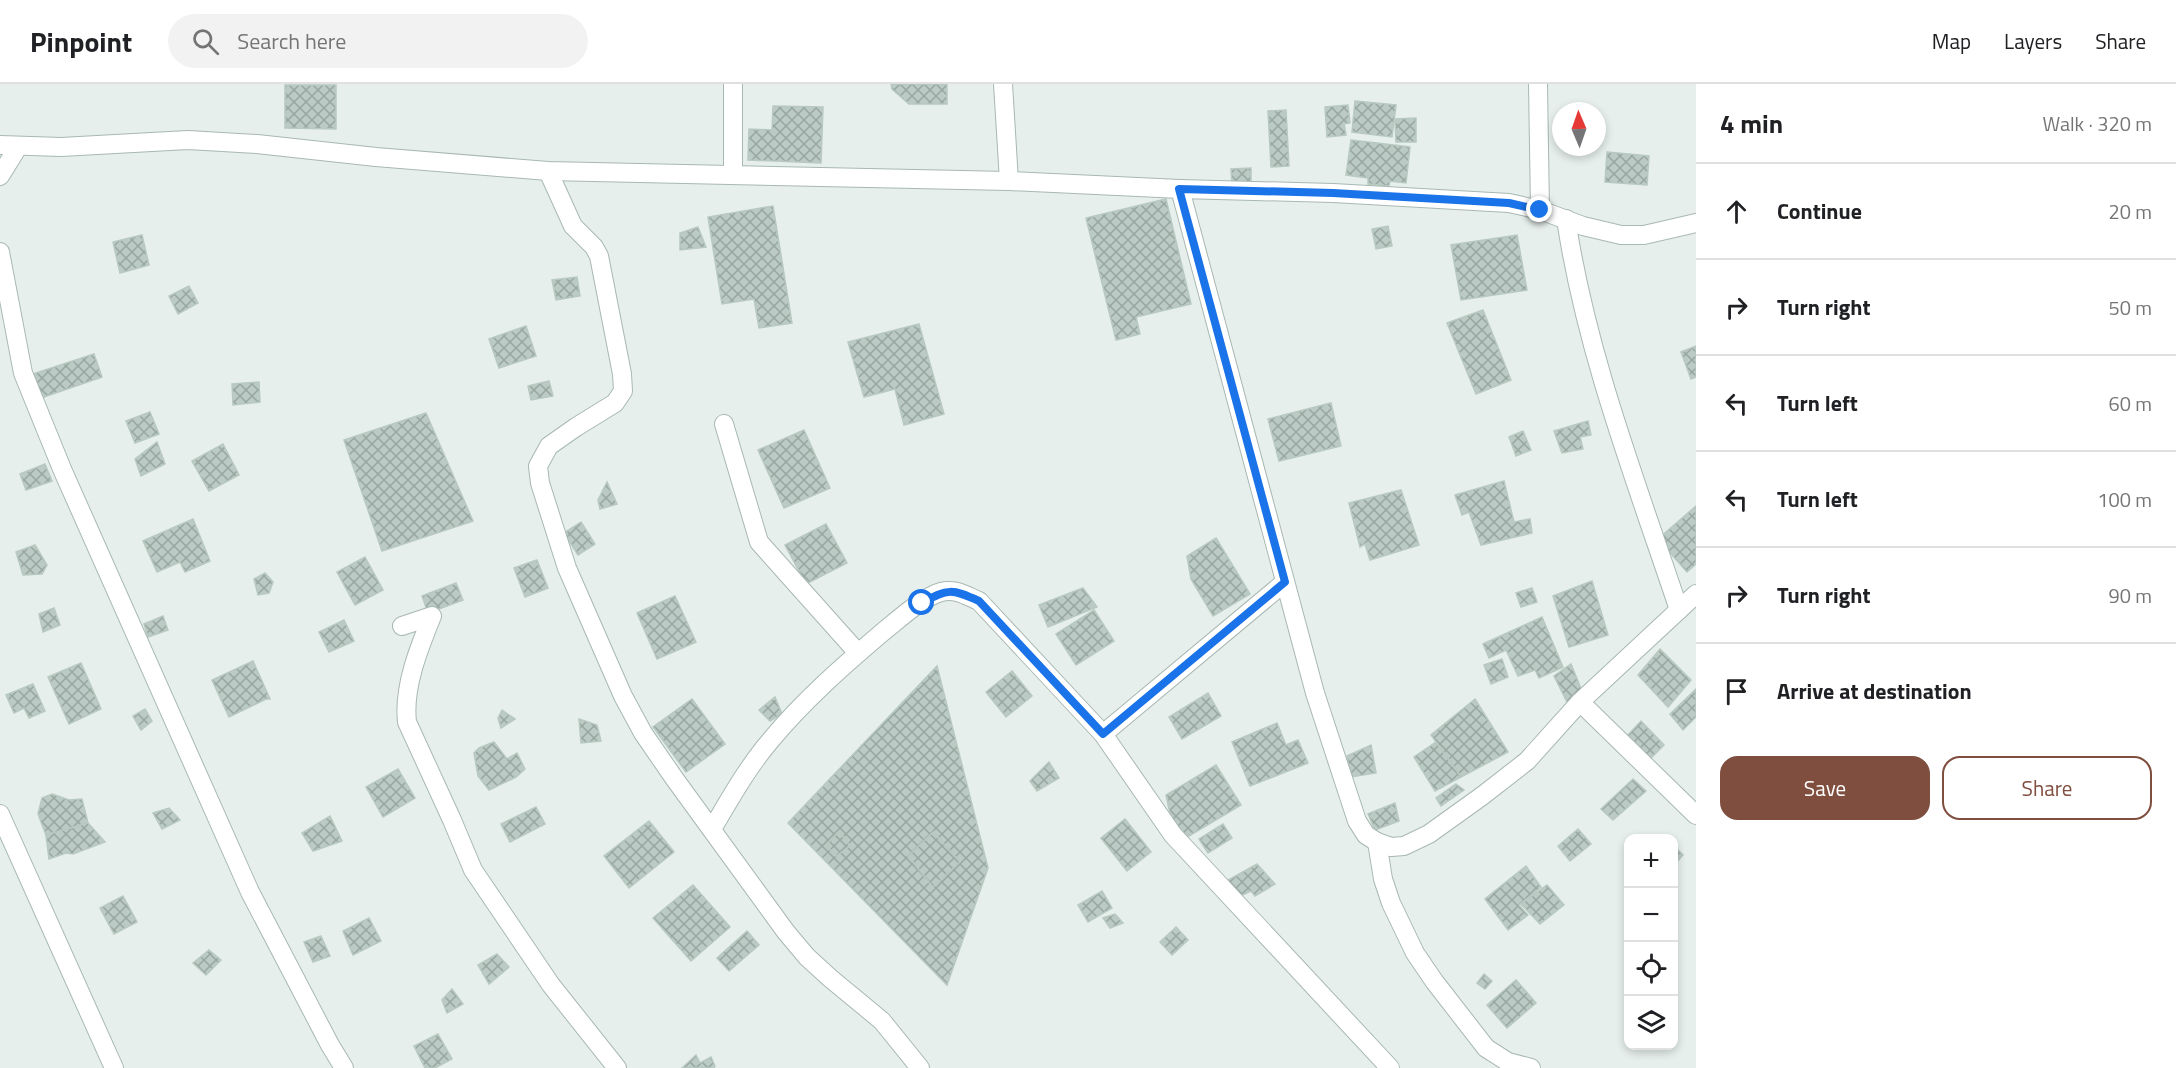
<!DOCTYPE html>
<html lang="en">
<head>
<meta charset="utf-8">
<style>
	:root { --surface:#fff; --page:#f2f2f2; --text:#202124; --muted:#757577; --line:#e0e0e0; --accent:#7f4e3f }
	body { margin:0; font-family:"Titillium Web",sans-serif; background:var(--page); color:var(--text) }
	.controls { position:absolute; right:18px; bottom:18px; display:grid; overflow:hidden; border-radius:12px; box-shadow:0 3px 9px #0003 }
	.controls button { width:54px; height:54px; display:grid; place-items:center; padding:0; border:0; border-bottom:2px solid var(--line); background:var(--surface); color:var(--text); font:30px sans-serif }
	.compass { position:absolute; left:1552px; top:18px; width:54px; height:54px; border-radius:50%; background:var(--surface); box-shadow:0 3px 9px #0003; rotate:358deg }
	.stop { position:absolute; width:18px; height:18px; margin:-14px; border:4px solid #1a73e8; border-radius:50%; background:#fff }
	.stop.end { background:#1a73e8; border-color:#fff; box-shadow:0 2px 6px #0008 }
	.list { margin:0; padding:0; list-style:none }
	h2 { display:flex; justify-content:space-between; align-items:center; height:78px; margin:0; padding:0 24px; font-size:26px }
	h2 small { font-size:20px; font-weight:400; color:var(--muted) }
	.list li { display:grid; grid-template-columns:39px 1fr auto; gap:18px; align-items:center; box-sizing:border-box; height:96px; padding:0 24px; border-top:2px solid var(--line) }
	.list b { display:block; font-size:22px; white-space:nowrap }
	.list em { font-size:20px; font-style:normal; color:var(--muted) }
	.actions { display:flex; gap:12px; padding:18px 24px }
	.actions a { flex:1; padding:14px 0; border:2px solid var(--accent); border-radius:18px; text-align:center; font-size:21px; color:var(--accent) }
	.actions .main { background:var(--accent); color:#fff }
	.icon { flex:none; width:33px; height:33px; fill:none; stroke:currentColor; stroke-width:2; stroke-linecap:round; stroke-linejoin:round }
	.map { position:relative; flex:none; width:1696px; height:984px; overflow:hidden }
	header { display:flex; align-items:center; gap:36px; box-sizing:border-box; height:84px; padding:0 30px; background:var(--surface); border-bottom:2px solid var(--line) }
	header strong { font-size:28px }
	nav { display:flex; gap:33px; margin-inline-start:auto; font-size:21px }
	.search { width:420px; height:54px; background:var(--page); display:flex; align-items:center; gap:15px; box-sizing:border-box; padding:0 21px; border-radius:33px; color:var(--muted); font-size:22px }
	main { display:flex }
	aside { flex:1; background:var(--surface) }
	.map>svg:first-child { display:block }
	.building { fill:url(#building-cross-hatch); stroke:#b8c9c2; stroke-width:1.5 }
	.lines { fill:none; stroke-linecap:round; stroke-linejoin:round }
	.minor-casing { stroke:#a8b8b2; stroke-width:20 }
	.minor { stroke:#fff; stroke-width:18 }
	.route { stroke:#1a73e8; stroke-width:8 }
</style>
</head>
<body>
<header>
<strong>Pinpoint</strong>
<div class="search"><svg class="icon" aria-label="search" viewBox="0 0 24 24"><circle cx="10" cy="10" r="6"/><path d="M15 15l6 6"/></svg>Search here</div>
<nav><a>Map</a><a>Layers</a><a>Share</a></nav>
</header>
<main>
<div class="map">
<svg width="1696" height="984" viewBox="0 0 1696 984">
	<defs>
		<pattern id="building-cross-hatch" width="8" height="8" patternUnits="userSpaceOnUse" patternTransform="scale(1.5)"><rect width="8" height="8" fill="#bbcac4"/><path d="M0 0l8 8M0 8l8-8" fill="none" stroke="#98a6a0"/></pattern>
	</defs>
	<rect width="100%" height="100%" fill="#e6efeb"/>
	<g class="building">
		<polygon points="891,0 947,0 947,20 909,20 892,5"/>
		<polygon points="285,1 336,1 336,45 285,44"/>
		<polygon points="1355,17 1396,21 1392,53 1352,48"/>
		<polygon points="1348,21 1350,39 1344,40 1346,51 1327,53 1325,23"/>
		<polygon points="773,22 823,23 821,79 748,76 749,45 772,46"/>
		<polygon points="1286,26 1289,82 1271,83 1268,27"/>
		<polygon points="1416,34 1416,58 1396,58 1395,35"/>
		<polygon points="1351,56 1410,63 1406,99 1390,97 1389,102 1368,100 1368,94 1346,91"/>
		<polygon points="1607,68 1649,72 1647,101 1605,98"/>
		<polygon points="1251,84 1251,100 1232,101 1231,85"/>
		<polygon points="1166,115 1191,220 1136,233 1140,250 1116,256 1086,134"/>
		<polygon points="773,122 792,239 759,244 754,215 722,220 708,133"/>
		<polygon points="1388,142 1392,162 1376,165 1372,145"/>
		<polygon points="698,143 706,163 680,166 680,149"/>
		<polygon points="142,151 149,181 120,189 113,158"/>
		<polygon points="1517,151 1527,206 1461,216 1451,161"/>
		<polygon points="577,193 580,212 556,216 552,196"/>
		<polygon points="189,202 198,219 178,230 169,212"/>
		<polygon points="1483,226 1511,296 1476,310 1447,239"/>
		<polygon points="919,240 944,330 904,341 895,305 864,313 848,258"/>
		<polygon points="526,242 536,272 499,284 489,255"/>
		<polygon points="1696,262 1696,293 1691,295 1681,268"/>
		<polygon points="94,270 102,293 41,314 33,290"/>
		<polygon points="549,297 553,312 531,316 528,302"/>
		<polygon points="259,298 260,318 233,321 232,300"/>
		<polygon points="1331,319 1341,362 1279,377 1268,335"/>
		<polygon points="150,328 159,350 135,359 126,337"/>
		<polygon points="426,329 473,437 382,467 344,356"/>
		<polygon points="1588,337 1591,351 1580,353 1583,365 1562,369 1554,347"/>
		<polygon points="804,346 830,404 784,424 758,366"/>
		<polygon points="1523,347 1531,366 1516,372 1509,353"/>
		<polygon points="157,358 165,380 141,392 135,375"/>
		<polygon points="223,360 239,391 209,407 192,377"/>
		<polygon points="45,380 52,397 26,406 20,390"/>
		<polygon points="1504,397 1514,438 1530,435 1532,449 1481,461 1469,428 1462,431 1455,411"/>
		<polygon points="607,398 617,420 600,425 598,416"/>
		<polygon points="1401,406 1419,461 1370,476 1365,460 1360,463 1349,419"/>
		<polygon points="1696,422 1696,480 1687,488 1658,455"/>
		<polygon points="193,435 210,477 185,488 180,478 157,488 143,457"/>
		<polygon points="581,438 595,460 578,471 564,449"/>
		<polygon points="826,440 847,479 806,500 785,461"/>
		<polygon points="1216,454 1250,510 1213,532 1191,495 1187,472"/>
		<polygon points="35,461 47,481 42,490 23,491 16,468"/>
		<polygon points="365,473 383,506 355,521 337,488"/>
		<polygon points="537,476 548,504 525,513 514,484"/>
		<polygon points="265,489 273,498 269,509 258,511 254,495"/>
		<polygon points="1592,497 1608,551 1569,563 1553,512"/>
		<polygon points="456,499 463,516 428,529 422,512"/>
		<polygon points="1083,504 1097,523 1048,543 1039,521"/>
		<polygon points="1532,504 1537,518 1521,523 1516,509"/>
		<polygon points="675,512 696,558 657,575 637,529"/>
		<polygon points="54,524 60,541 43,548 39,530"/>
		<polygon points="1094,526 1114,557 1076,581 1056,550"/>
		<polygon points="163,532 168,546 148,553 144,540"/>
		<polygon points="1542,533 1563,583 1539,594 1535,586 1518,592 1506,566 1489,574 1483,560"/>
		<polygon points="344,536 354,557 329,568 319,548"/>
		<polygon points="1660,565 1691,596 1668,623 1638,591"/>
		<polygon points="1502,575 1508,593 1491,600 1484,581"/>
		<polygon points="253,577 270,615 266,615 229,633 212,596"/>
		<polygon points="81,579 101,625 69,640 48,593"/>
		<polygon points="1571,580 1582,607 1567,618 1554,592"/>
		<polygon points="937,582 988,784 947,901 788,739"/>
		<polygon points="1012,587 1032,612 1006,633 986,608"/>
		<polygon points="33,600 45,627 29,634 24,624 14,629 6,611"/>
		<polygon points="1696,605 1696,633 1683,646 1670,630"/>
		<polygon points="1208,609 1221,632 1182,655 1169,633"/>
		<polygon points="775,613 782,630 770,637 759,626"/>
		<polygon points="692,615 725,660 686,688 653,643"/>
		<polygon points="1475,615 1508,668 1461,693 1431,651"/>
		<polygon points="145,625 152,637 141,646 133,632"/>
		<polygon points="502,626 515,635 501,644 498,634"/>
		<polygon points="579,635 597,641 601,657 581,659"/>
		<polygon points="1641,637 1664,661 1650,675 1627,652"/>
		<polygon points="1277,639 1286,661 1298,656 1308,679 1250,702 1232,658"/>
		<polygon points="494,658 507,675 517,669 525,685 516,693 489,706 478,692 474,669 479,664"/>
		<polygon points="1436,658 1461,693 1435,707 1414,673"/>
		<polygon points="1371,661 1376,689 1351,693 1347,672"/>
		<polygon points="1049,678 1059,694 1037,707 1030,697"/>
		<polygon points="1216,681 1241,721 1184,755 1171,734 1166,711"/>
		<polygon points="398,685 415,714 383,733 366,703"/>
		<polygon points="1633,695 1646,707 1613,736 1601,725"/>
		<polygon points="1456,700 1464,706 1441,722 1436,714"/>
		<polygon points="52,710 69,716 82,715 88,739 46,751 38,730 42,714"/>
		<polygon points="1395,719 1399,737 1375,746 1368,730"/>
		<polygon points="536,723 545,740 510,758 501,740"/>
		<polygon points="169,724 180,736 162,745 153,729"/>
		<polygon points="330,732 342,757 313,767 302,749"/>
		<polygon points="1125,735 1151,768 1127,787 1101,754"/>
		<polygon points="649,737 674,768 629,804 604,772"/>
		<polygon points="88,739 105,758 73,770 66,769 49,775 46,751"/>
		<polygon points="1223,740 1232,754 1208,769 1199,755"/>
		<polygon points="1578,745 1591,760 1570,777 1558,762"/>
		<polygon points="839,747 850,762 836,772 826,761"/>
		<polygon points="933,748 960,778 933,803 908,772"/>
		<polygon points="1674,762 1683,771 1674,781"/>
		<polygon points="1257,780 1275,800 1255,812 1251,807 1238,813 1223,799"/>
		<polygon points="1526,782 1541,803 1519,821 1528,831 1508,846 1485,815"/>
		<polygon points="693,801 730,843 691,877 653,834"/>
		<polygon points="1547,801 1564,821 1540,840 1521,820"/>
		<polygon points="1102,807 1112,824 1088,838 1078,821"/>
		<polygon points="123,812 137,838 114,850 100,824"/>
		<polygon points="1115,830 1123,839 1110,844 1103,834"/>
		<polygon points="369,834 381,857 353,871 343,847"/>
		<polygon points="1176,843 1188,856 1172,871 1160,858"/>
		<polygon points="747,847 759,861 729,887 717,874"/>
		<polygon points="321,852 330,872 313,878 304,858"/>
		<polygon points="209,866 221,876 206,891 193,879"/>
		<polygon points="497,870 509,883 489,900 478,881"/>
		<polygon points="1484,890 1492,897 1485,905 1477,899"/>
		<polygon points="1516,896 1536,919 1507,944 1487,921"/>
		<polygon points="452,905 463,920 447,929 442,916"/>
		<polygon points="438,950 452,975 435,984 425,984 414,962"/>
		<polygon points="696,971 700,979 711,973 715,982 714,984 682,984"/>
	</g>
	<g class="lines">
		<g class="minor-casing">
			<g id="minor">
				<polyline points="1003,0 1009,97"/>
				<polyline points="1538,0 1540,126"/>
				<polyline points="0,61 61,63 188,56 257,60 376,73 548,87 1009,97 1180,105 1333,109 1509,119 1540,126 1583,142 1621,151 1644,151 1696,139"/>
				<polyline points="548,87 573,142 594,163 599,172 622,290 623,307 615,319 576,343 549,362 538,382 540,399 567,484 623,612 643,649 674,694 786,848 807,873 830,894 882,937 920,984"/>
				<polyline points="733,91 733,0"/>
				<polyline points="0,92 18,63"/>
				<polyline points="1180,105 1315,609 1357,737 1366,751 1377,758 1391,763 1404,762 1429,750 1482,712 1527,677 1580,618 1696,510"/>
				<path d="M1566,135C1586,269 1636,397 1679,526"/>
				<polyline points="0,168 23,289 62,385 250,808 330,961 344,984"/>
				<polyline points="724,340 759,458 858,569"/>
				<path d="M402,542L432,532C419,564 403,603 407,638L452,736L473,786L551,901L617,984"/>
				<polyline points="1580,618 1696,731"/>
				<polyline points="1103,650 1285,498"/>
				<polyline points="0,730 114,984"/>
				<path d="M712,745C730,715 747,684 770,657C803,617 844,581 884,547C899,535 923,513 941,508C955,504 967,512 979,517L1103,650L1173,751L1390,984"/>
				<polyline points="1377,758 1383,795 1391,819 1415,869 1434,897 1486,964 1508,978 1531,984"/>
			</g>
		</g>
		<use href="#minor" class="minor"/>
	</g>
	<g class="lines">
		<path class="route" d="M922,519C948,504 952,505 979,517L1103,650L1285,498L1179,105L1333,109L1509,119L1540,126"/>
	</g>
</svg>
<div class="controls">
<button>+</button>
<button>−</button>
<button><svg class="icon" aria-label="locate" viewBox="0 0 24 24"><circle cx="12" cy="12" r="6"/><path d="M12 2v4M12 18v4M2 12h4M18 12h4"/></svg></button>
<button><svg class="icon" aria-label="layers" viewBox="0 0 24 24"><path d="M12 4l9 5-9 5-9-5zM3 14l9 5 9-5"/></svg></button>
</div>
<svg class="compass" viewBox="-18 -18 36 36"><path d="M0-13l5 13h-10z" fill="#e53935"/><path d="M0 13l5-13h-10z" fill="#757577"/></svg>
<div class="stop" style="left:922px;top:519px"></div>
<div class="stop end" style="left:1540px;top:126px"></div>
</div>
<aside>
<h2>4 min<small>Walk · 320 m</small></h2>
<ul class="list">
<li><svg class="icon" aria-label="ahead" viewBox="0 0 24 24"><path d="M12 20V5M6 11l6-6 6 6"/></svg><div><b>Continue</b></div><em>20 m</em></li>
<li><svg class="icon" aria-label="right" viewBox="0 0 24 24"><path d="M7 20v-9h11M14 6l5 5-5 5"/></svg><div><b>Turn right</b></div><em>50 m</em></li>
<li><svg class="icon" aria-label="left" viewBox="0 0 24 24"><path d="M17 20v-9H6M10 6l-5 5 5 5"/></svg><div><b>Turn left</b></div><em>60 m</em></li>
<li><svg class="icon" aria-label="left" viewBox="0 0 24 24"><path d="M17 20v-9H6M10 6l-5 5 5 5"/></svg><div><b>Turn left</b></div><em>100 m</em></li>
<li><svg class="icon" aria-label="right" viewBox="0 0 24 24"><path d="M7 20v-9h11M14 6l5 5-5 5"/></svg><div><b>Turn right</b></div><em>90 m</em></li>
<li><svg class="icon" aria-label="arrive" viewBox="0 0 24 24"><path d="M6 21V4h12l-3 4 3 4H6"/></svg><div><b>Arrive at destination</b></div></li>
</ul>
<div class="actions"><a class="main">Save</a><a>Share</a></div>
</aside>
</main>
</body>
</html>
